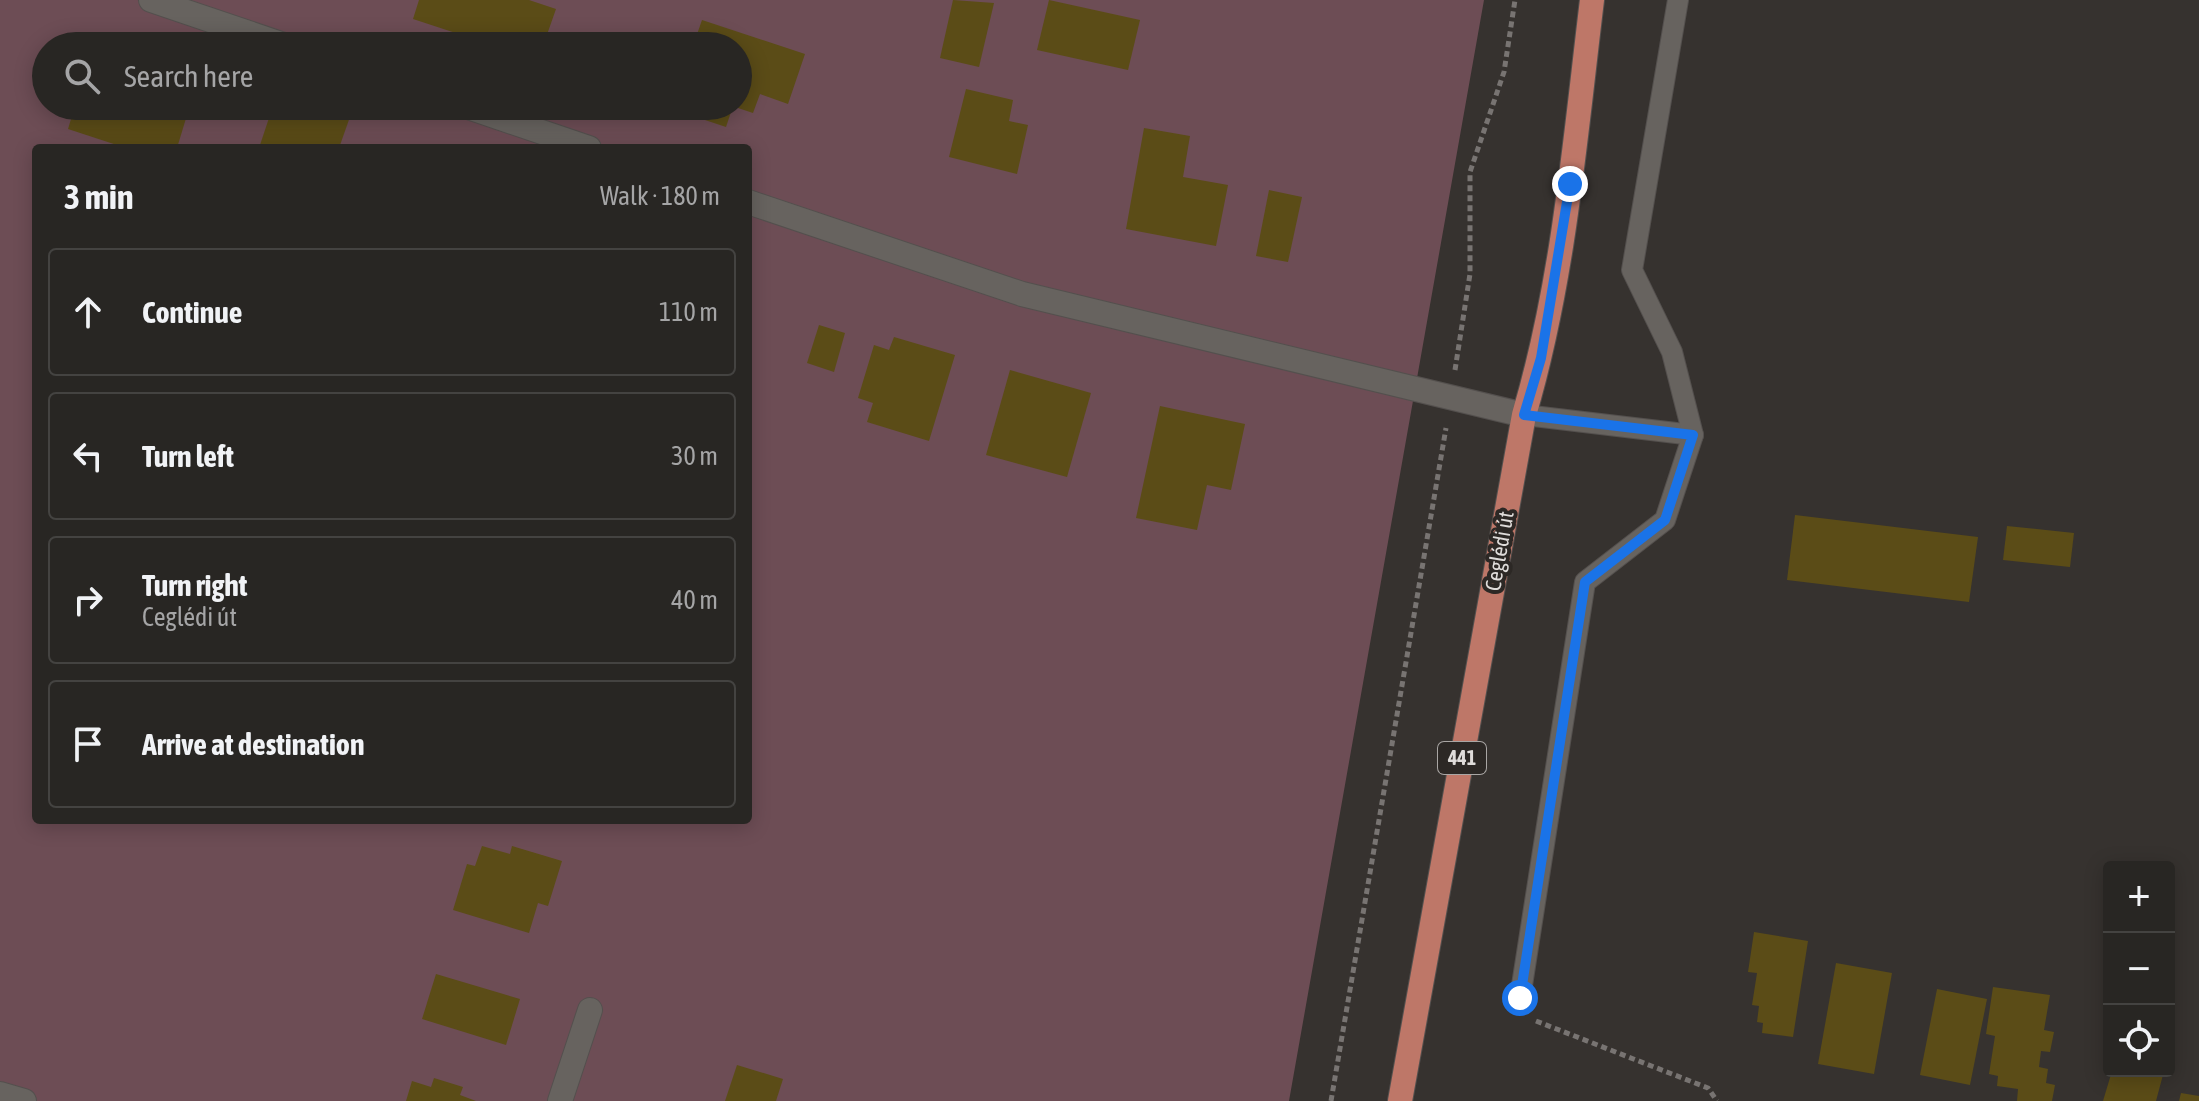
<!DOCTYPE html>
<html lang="en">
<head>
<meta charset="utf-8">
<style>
	:root { --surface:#282623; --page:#343230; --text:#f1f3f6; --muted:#a5a5a6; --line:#444341 }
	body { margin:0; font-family:"Asap Condensed",sans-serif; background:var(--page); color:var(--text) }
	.controls { position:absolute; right:24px; bottom:24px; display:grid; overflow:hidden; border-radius:8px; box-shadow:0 4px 20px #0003 }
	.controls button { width:72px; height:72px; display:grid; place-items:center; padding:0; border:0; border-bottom:2px solid var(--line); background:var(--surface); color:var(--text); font:40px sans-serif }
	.stop { position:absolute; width:24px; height:24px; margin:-18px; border:6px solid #1a73e8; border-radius:50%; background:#fff }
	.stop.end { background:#1a73e8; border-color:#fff; box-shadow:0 2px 8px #0008 }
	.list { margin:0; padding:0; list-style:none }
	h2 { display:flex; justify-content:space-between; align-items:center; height:104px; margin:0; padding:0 32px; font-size:34px }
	h2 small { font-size:26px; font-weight:400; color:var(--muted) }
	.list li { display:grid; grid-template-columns:52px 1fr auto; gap:24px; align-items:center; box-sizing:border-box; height:128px; margin:0 16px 16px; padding:0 16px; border:2px solid var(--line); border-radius:8px }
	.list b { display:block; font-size:30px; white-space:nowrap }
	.list p { margin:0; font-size:26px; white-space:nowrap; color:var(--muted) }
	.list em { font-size:26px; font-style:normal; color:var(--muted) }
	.icon { flex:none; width:44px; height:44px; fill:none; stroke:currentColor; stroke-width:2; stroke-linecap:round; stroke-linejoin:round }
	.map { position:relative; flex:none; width:2199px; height:1101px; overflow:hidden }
	.search { position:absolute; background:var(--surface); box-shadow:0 4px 20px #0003; left:32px; top:32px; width:720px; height:88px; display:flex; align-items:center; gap:20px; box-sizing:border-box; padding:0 28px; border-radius:44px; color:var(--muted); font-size:30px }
	.panel { position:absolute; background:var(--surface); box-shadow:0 4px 20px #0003; left:32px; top:144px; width:720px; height:680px; border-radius:8px }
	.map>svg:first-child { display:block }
	.green { fill:#6d4d55; fill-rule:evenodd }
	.building { fill:#5b4c17 }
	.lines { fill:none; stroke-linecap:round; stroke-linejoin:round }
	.lane-casing { stroke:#54504e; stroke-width:22 }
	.street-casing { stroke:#54504e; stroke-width:26 }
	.primary-casing { stroke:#54504e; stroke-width:26 }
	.path { stroke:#787472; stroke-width:5; stroke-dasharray:6 4; stroke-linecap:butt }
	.lane { stroke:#67635f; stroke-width:20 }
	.street { stroke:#67635f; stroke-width:24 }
	.primary { stroke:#be7768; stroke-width:24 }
	.route { stroke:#1a73e8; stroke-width:10 }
	.labels { text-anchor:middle; stroke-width:8; stroke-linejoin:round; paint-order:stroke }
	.shield { fill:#2c2825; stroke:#a9a6a4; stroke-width:2 }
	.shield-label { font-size:20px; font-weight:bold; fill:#dfdcda }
	.street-label { font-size:22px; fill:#dfdcda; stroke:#2c2825 }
</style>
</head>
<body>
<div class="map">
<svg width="2199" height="1101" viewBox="0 0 2199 1101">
	<rect width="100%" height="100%" fill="#36322f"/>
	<path class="green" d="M0,0H1484L1289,1101H0ZM46,46H738V106H46ZM36,148H748V820H36Z"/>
	<g class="building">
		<polygon points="419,0 529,0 556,9 543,46 518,46 479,33 477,40 413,19"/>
		<polygon points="953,0 994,3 979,67 940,58"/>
		<polygon points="1049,0 1140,20 1128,70 1037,50"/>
		<polygon points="702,20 805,54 788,104 760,94 753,113 738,108 738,46 693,46"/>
		<polygon points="966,89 1013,100 1009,121 1028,125 1017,174 949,157"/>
		<polygon points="75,106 160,106 187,115 177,148 126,148 68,129"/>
		<polygon points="273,106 329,106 351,114 339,148 268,148 260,145"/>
		<polygon points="703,106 733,106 726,127 699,118"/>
		<polygon points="1144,128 1190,136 1183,177 1228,185 1216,246 1126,229"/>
		<polygon points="1269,190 1302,197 1288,262 1256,256"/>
		<polygon points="819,325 845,333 834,372 807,363"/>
		<polygon points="894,337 955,355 929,441 867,422 873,403 858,398 874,345 889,350"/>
		<polygon points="1010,370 1091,393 1067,477 986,455"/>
		<polygon points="1160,406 1245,424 1231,490 1207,485 1197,530 1136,518"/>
		<polygon points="1795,515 1978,537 1969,602 1787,580"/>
		<polygon points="2007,526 2074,533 2070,567 2003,560"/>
		<polygon points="482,846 510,854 512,846 562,861 548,906 538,903 529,933 453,910 467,864 475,866"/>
		<polygon points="1754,932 1808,941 1793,1037 1762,1033 1763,1023 1757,1022 1759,1006 1752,1005 1757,973 1748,972"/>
		<polygon points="1836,963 1892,973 1874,1074 1818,1064"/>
		<polygon points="436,974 520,999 506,1045 422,1019"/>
		<polygon points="1993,987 2050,995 2044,1030 2054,1032 2050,1052 2041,1051 2039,1067 2048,1069 2046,1083 2055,1085 2052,1101 2017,1101 2018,1089 1997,1086 1998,1076 1989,1074 1995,1036 1986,1034"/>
		<polygon points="1937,989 1987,999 1970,1085 1920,1075"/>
		<polygon points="737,1065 783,1079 776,1101 725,1101"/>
		<polygon points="2112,1071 2164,1071 2156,1101 2103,1101"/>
		<polygon points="434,1078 463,1087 460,1095 476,1101 406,1101 412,1081 431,1087"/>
		<polygon points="2181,1093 2199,1096 2199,1101 2179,1101"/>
	</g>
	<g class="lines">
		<g class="lane-casing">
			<g id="lane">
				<polyline points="1524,415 1693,435"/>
				<polyline points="1520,998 1585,582 1665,520 1693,435 1672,352 1632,270 1678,0"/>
			</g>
		</g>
		<g class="street-casing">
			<g id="street">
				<polyline points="151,0 287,46"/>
				<polyline points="465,106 589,148"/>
				<polyline points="748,202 1022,294 1524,415"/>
				<polyline points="0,1094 24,1101"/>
				<polyline points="560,1101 590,1010"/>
			</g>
		</g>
		<g class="primary-casing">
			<path id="primary" d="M1400,1101L1524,415C1564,280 1575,139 1592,0"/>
		</g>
		<g class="path">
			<polyline points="1455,370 1470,274 1470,172 1504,72 1515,0"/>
			<polyline points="1536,1021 1708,1088 1717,1101"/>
			<polyline points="1331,1101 1446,428"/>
		</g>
		<use href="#lane" class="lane"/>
		<use href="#street" class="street"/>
		<use href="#primary" class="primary"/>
	</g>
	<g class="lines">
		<polyline class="route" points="1520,998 1585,582 1665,520 1693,435 1524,415 1541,358 1570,184"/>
	</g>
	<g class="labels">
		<rect class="shield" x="1438" y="742" width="48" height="32" rx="6"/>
		<g class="shield-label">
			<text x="1462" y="765">441</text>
		</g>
		<g class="street-label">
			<text transform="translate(1499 551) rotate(-80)" y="8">Ceglédi út</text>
		</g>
	</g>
</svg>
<div class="controls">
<button>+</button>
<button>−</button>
<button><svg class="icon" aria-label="locate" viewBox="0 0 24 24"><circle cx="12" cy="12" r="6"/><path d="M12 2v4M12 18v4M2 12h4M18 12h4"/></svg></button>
</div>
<div class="stop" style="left:1520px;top:998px"></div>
<div class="stop end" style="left:1570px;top:184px"></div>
<div class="search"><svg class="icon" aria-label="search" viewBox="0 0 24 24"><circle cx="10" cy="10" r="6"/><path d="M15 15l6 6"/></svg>Search here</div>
<section class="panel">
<h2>3 min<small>Walk · 180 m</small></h2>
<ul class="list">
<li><svg class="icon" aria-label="ahead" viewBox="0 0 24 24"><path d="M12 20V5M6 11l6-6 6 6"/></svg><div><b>Continue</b></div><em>110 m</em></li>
<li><svg class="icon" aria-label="left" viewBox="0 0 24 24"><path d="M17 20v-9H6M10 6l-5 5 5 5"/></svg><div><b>Turn left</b></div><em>30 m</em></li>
<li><svg class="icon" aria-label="right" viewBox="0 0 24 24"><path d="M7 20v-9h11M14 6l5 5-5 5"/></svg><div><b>Turn right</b><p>Ceglédi út</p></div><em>40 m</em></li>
<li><svg class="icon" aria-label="arrive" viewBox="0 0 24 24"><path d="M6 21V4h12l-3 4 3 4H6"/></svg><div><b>Arrive at destination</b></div></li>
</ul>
</section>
</div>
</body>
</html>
